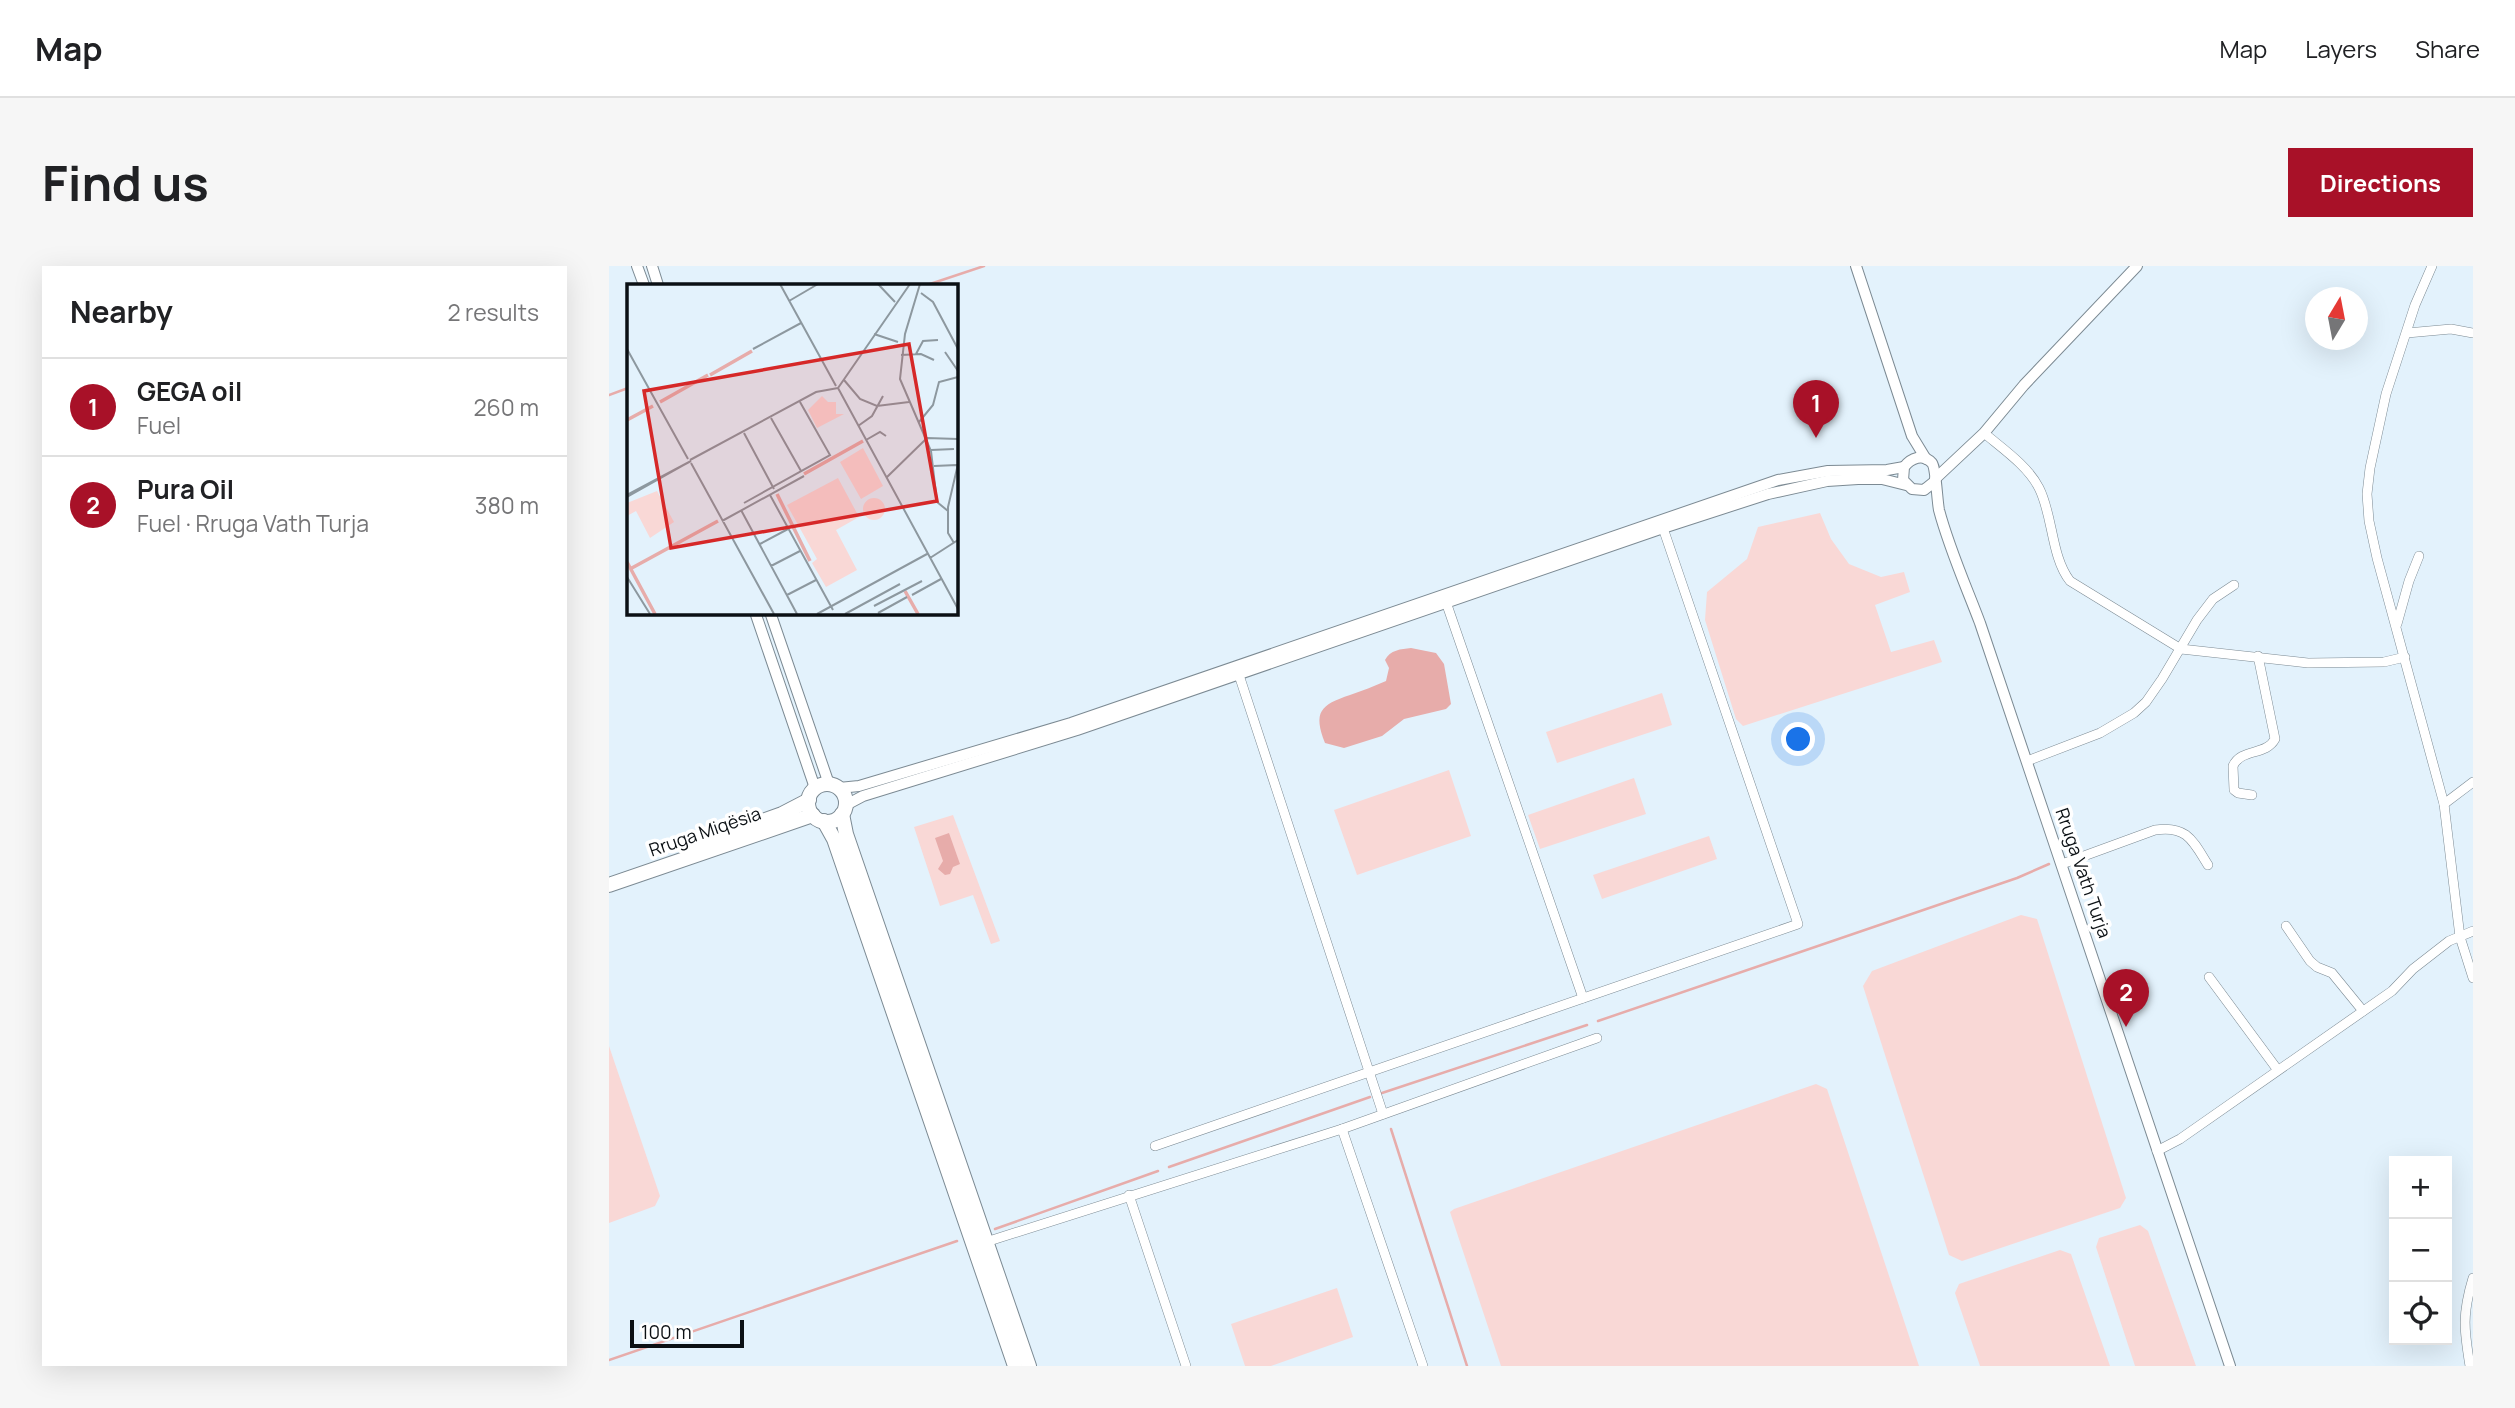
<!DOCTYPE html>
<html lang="en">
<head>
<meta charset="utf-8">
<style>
	:root { --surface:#fff; --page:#f6f6f6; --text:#202124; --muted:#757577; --line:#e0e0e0; --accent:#a81128 }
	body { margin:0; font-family:Manrope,sans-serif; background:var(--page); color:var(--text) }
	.controls { position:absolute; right:21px; bottom:21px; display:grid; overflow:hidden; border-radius:0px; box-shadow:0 7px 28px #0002 }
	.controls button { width:63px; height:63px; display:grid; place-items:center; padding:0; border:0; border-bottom:2px solid var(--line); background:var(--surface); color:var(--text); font:35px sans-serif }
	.compass { position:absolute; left:1696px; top:21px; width:63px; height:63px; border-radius:50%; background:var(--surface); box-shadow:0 7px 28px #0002; rotate:10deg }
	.scale { position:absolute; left:21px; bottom:18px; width:114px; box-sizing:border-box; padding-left:7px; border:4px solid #0b1014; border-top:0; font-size:19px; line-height:24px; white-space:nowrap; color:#0b1014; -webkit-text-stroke:5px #fff; paint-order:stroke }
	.you { position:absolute; left:1190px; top:474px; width:24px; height:24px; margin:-18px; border:5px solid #fff; border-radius:50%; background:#1a73e8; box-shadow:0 0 0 10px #1a73e833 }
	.badge { display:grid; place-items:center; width:46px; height:46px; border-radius:50%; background:var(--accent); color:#fff; font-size:23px; font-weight:700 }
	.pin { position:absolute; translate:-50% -58px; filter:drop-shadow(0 2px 4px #0008) }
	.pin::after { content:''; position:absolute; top:37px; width:24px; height:21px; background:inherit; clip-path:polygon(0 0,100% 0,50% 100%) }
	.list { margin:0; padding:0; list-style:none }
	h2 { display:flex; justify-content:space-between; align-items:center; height:91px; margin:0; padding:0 28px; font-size:30px }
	h2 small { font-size:23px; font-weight:400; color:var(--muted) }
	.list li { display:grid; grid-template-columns:46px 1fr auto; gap:21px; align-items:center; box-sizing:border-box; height:98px; padding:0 28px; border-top:2px solid var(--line) }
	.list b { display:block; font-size:26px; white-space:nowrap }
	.list p { margin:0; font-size:23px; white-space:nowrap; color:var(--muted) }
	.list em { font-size:23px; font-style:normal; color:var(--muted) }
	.icon { flex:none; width:38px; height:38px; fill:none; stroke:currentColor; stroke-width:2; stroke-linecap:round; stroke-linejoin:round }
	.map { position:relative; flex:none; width:1864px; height:1100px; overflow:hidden; border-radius:0px }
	header { display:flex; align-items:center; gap:42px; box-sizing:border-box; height:98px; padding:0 35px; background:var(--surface); border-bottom:2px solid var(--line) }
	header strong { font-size:33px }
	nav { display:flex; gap:38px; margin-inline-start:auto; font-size:24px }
	.intro { display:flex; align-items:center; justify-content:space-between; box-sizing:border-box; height:168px; padding:0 42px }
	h1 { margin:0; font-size:49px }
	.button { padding:18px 32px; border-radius:0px; background:var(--accent); color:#fff; font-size:24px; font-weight:700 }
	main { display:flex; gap:42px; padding:0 42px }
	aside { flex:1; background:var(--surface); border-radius:0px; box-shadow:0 7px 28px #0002 }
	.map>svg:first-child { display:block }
	.green { fill:#f9d8d6 }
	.water { fill:#e7acaa }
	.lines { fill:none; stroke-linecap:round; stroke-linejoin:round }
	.stream { stroke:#e7acaa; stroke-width:2.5 }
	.minor-casing { stroke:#7c8a93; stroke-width:10 }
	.tertiary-casing { stroke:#7c8a93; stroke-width:12 }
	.primary-casing { stroke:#7c8a93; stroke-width:16 }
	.minor { stroke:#fff; stroke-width:9 }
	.tertiary { stroke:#fff; stroke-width:10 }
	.primary { stroke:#fff; stroke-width:14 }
	.labels { text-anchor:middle; stroke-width:7; stroke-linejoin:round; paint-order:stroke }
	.street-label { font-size:18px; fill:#0b1014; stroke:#fff }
	.inset-river { fill:none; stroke:#e7acaa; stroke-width:3.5 }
	.inset-road { fill:none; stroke:#8d989f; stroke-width:2 }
	.view { fill:#d62828; fill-opacity:0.15; stroke:#d62828; stroke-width:3.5 }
	.inset-edge { fill:none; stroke:#0b1014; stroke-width:3.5 }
</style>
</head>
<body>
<header>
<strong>Map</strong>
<nav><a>Map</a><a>Layers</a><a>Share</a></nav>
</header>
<div class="intro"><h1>Find us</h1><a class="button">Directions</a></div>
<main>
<aside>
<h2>Nearby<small>2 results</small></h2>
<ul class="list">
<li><span class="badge">1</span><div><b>GEGA oil</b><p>Fuel</p></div><em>260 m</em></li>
<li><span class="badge">2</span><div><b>Pura Oil</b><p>Fuel · Rruga Vath Turja</p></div><em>380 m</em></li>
</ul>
</aside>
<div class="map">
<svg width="1864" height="1100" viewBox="0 0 1864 1100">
	<rect width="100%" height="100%" fill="#e3f2fc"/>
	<g class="green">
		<polygon points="1211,247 1222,273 1240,298 1272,311 1295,306 1301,326 1266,339 1282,386 1325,374 1333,396 1134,460 1127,453 1096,354 1098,326 1138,293 1149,261"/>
		<polygon points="1053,427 1063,459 948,497 937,466"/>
		<polygon points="840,504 862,570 748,609 725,544"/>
		<polygon points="1025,512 1037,548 931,583 919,549"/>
		<polygon points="344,549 391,675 382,678 364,629 331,640 305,561"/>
		<polygon points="1100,570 1108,593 993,633 984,609"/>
		<polygon points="1412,649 1428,653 1517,932 1511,942 1353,995 1340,989 1254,720 1263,705"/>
		<polygon points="0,780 51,930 46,940 0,957"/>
		<polygon points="1207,818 1218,823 1310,1100 892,1100 841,946 845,943"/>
		<polygon points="1531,959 1539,965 1587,1100 1526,1100 1487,981 1490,972"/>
		<polygon points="1451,984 1462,988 1501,1100 1371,1100 1346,1027 1350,1018"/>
		<polygon points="728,1022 744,1071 662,1100 636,1100 622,1058"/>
	</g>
	<g class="water">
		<path d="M802,382L827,387L835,398L842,438L837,443L795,453L773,470L735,482L716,477C704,446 711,439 741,429C753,425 765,420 777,415L780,402L776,394C781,384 792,383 802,382Z"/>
		<polygon points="340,567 351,598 344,601 341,608 336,609 329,603 334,595 326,572"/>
	</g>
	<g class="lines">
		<g class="stream">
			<polyline points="318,19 375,0"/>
			<polyline points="0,129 19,122"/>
			<polyline points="989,755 1408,612 1440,598"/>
			<polyline points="773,827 978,759"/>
			<polyline points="782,863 858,1100"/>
			<polyline points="560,901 761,831"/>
			<polyline points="386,963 549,905"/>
			<polyline points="0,1094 348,975"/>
		</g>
		<g class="minor-casing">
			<g id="minor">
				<polyline points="1823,0 1806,39 1777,128 1761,202 1758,228 1760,255 1768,292 1835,538 1851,671 1864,712"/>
				<polyline points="1798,67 1842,63 1864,67"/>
				<path d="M1375,167C1394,183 1419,200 1430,222C1444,249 1442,291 1461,315L1572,383L1699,397L1775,396L1796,391"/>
				<polyline points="837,336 974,732"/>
				<polyline points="1788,358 1800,315 1810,290"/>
				<polyline points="630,409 774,848"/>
				<polyline points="1418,495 1491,467 1525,447 1537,436 1553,413 1588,354 1604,333 1625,319"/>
				<path d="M1643,529L1629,527L1625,524L1624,500C1632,482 1657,490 1666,473L1649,390"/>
				<polyline points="1835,538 1864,516"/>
				<path d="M1453,598L1546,564C1578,559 1584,575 1599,599"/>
				<polyline points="1677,660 1701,695 1708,701 1723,707 1754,745"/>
				<polyline points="1600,711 1668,803"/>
				<polyline points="733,863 814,1100"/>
				<polyline points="546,880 1189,658 1054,262"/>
				<polyline points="1548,885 1571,873 1783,725 1804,703 1840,675 1864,665"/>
				<polyline points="520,929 577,1100"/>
				<polyline points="377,976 733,863 988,772"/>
				<path d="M1861,1100C1855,1064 1853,1048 1864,1012"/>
			</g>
		</g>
		<g class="tertiary-casing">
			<g id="tertiary">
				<polyline points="28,0 35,19"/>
				<polyline points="43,0 49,19"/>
				<polyline points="1247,0 1303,170 1317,193"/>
				<polyline points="1326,213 1375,167 1415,119 1528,0"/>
				<path d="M1325,216L1315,224L1303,223L1294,214L1295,201C1302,192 1314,187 1323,197C1327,202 1328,234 1330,244C1340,282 1357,320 1371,357L1621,1100"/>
				<polyline points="146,346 206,522"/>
				<polyline points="161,346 220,518"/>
				<polyline points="230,522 250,520 462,457 1169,214 1219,205 1278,204 1295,201"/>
				<polyline points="237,539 254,530 468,464 1054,262 1159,228 1218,215 1249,213 1273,213 1297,219"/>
			</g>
		</g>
		<g class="primary-casing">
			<g id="primary">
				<circle cx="218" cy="537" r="19"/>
				<polyline points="233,548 237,568 420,1100"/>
				<polyline points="215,555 225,573 406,1100"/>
				<polyline points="81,581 173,548 200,534"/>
				<polyline points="0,619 204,549"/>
			</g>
		</g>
		<use href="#minor" class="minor"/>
		<use href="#tertiary" class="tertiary"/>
		<use href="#primary" class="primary"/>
	</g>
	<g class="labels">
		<g class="street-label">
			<text transform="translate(96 566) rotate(-19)" y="6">Rruga Miqësia</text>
			<text transform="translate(1474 607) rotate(71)" y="6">Rruga Vath Turja</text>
		</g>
	</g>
	<g transform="translate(18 18)">
		<rect width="331" height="331" fill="#e3f2fc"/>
		<path d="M195,112L201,118H209V130H217L190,144L181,126ZM236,164L256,202L234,215L213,178ZM211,194L232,233L209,246L230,286L199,303L185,279L190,275L160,221ZM30,207L47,238L23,254L9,227L0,232V219ZM236 225a11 11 0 1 1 22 0a11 11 0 1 1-22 0Z" fill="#f9d8d6"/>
		<path class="inset-river" d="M83,91L125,67M33,118L81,91M0,136L26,122M177,190L236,157M150,210L183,277M0,278L28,330M3,285L91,237M278,307L291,330"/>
		<path class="inset-road" d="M153,0L209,102M251,0L268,18M293,0L278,50L273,95L304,167L310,218L321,227M294,9L306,18L331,65M162,17L191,0M247,50L271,58M0,65L61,175M126,65L174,39M318,68L331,87M289,70L296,57L311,56M274,71L294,70L307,76M217,96L233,115L250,122L282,118M211,104L331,325M211,104L283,0M144,134L174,187M292,138L306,121L312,98L331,93M231,142L245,132L256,112M117,149L147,205M239,156L253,148L259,152M304,166L327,165M63,176L189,108L211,104M64,179L147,330M307,182L330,181M259,194L300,154L331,155M0,211L64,177L0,213M143,211L206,326M117,219L203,171L173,118M114,226L170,330M95,237L177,192M327,259L321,249V223L331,180M133,260L161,245M303,274L331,256M144,282L173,267M0,293L23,330M160,311L189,296M285,311L314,295M247,322L295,297M251,329L280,313M190,330L300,270M218,330L273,300"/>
		<path class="view" d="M282,60L310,217L44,264L17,107Z"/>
		<rect width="331" height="331" class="inset-edge"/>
	</g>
</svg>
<div class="controls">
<button>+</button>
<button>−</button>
<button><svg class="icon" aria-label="locate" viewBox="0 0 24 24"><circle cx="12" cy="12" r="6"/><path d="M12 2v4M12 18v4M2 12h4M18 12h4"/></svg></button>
</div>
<svg class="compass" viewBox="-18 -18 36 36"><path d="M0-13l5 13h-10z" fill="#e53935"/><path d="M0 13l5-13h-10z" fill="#757577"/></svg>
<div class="scale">100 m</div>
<div class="you"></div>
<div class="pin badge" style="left:1207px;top:172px">1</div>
<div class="pin badge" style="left:1517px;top:761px">2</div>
</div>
</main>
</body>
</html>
